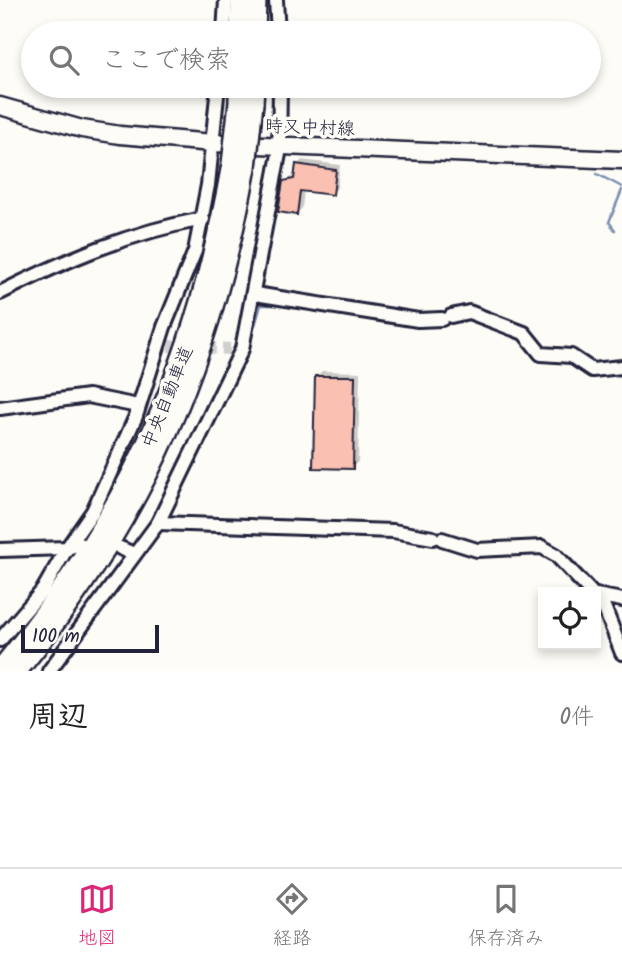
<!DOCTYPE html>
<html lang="ja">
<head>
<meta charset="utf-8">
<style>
	:root { --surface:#fff; --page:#f2f2f2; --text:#222; --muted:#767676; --line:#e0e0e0; --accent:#db2777 }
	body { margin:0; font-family:Kalam,"Klee One",sans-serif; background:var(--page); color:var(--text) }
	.controls { position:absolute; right:21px; bottom:21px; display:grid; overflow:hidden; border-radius:0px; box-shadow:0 4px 10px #0003 }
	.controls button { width:63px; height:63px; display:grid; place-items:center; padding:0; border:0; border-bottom:2px solid var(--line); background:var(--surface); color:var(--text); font:35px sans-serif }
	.scale { position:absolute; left:21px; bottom:18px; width:138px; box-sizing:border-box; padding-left:7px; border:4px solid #22223b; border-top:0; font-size:19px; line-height:24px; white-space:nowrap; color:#22223b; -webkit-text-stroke:5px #fdfcf7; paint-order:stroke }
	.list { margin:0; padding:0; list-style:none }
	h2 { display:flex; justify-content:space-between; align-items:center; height:91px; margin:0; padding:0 28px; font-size:30px }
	h2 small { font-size:23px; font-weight:400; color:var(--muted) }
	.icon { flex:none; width:38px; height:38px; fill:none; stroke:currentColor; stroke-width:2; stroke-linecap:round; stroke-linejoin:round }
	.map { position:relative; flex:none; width:622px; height:671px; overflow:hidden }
	.search { position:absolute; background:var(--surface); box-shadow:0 4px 10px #0003; left:21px; right:21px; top:21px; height:77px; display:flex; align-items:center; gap:18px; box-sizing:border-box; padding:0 24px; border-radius:38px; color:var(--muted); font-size:26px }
	.sheet { height:196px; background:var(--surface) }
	nav { display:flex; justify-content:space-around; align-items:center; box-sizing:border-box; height:98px; border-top:2px solid var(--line); background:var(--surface); font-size:19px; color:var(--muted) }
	nav a { display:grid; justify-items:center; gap:4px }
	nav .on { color:var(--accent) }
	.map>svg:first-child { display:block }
	.shadow { fill:#0003 }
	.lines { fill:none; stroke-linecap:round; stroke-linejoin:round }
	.stream { stroke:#788dad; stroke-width:2.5 }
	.building { fill:#fac0b2; stroke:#22223b; stroke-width:2 }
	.minor-tunnel { stroke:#d1d0d1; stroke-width:12; stroke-dasharray:12 6; stroke-linecap:butt }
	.minor-casing { stroke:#22223b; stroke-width:18 }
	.major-casing { stroke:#22223b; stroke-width:21 }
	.highway-casing { stroke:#22223b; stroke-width:24 }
	.minor { stroke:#fdfcf7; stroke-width:12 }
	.major { stroke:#fdfcf7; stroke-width:16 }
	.highway { stroke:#fdfcf7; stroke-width:19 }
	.highway-bridge-casing { stroke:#22223b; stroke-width:24; stroke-linecap:butt }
	.highway-bridge { stroke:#fdfcf7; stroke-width:19 }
	.labels { text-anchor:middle; stroke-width:7; stroke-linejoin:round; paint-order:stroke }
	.street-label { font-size:18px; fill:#22223b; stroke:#fdfcf7 }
</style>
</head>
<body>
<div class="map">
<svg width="622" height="671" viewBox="0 0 622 671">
	<rect width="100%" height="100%" fill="#fdfcf7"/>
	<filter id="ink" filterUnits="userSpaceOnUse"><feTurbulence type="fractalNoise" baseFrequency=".0143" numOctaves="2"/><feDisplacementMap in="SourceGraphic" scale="14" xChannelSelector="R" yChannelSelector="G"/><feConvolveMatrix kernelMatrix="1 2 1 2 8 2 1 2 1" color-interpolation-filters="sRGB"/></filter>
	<g filter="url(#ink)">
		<g class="shadow">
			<polygon points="302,160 340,165 337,188 332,193 304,190 302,208 297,213 284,181 296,175 297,165"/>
			<polygon points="322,371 360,372 358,462 352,467 317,376"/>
		</g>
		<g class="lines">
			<g class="stream">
				<polyline points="597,174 622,187"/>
				<polyline points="615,230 609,222 622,190"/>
				<polyline points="250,342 261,305 286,305"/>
			</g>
		</g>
		<g class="building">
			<polygon points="296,164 336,170 333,195 300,191 297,215 278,212 283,181 294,179"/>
			<polygon points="315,376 355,376 353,469 313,468"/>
		</g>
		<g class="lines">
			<polyline class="minor-tunnel" points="168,346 230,349"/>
			<g class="minor-casing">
				<g id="minor">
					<polyline points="276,0 278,33"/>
					<polyline points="224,33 226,0"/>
					<path d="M0,293C65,260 131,232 203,219"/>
					<polyline points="255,294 418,320 442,319"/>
					<polyline points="451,316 469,312 524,333 541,354 571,356 592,370 622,367"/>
					<polyline points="0,408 88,396 138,406"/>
					<polyline points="158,523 393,531 433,538"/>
					<polyline points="442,539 477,550 542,547 556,555 591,592"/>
					<polyline points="120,548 134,554"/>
					<polyline points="0,550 67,548 80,544"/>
					<polyline points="596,595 622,600"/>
					<polyline points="601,599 622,653"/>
					<polyline points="0,640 43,590 67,548 93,511 136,416 164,327 195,251 208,185 218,86"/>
					<polyline points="49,671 158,523 242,349 279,154 280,86"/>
				</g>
			</g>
			<g class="major-casing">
				<polyline id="major" points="0,106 82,129 120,135 213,143 622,160"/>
			</g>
			<g class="highway-casing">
				<g id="highway">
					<polyline points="240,33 241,0"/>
					<polyline points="255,33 256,0"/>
					<polyline points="239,102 239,86"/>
					<polyline points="253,103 254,86"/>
					<path d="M0,670C130,514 197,363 232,164"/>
					<path d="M17,671C145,516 210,364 246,167"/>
				</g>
			</g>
			<use href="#minor" class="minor"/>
			<use href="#major" class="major"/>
			<use href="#highway" class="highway"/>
			<g class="highway-bridge-casing">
				<g id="highway-bridge">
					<polyline points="232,164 239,102"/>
					<polyline points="246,167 253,103"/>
				</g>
			</g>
			<use href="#highway-bridge" class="highway-bridge"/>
		</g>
	</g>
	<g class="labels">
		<g class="street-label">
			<text transform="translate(310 127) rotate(2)" y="6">時又中村線</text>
			<text transform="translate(167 397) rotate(-68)" y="6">中央自動車道</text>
		</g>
	</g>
</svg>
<div class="controls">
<button><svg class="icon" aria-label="locate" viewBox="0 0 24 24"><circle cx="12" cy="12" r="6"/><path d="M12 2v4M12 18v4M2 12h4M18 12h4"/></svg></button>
</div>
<div class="scale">100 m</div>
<div class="search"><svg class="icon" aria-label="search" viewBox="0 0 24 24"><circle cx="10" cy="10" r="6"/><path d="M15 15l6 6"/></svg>ここで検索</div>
</div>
<section class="sheet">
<h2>周辺<small>0件</small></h2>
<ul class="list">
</ul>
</section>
<nav>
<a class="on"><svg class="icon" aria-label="map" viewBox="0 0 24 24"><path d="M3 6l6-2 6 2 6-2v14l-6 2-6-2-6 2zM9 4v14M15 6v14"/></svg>地図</a>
<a><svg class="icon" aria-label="directions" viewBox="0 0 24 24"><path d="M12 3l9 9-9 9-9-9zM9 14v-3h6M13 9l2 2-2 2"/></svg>経路</a>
<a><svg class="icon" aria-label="saved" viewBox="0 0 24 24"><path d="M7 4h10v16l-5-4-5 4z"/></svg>保存済み</a>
</nav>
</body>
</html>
